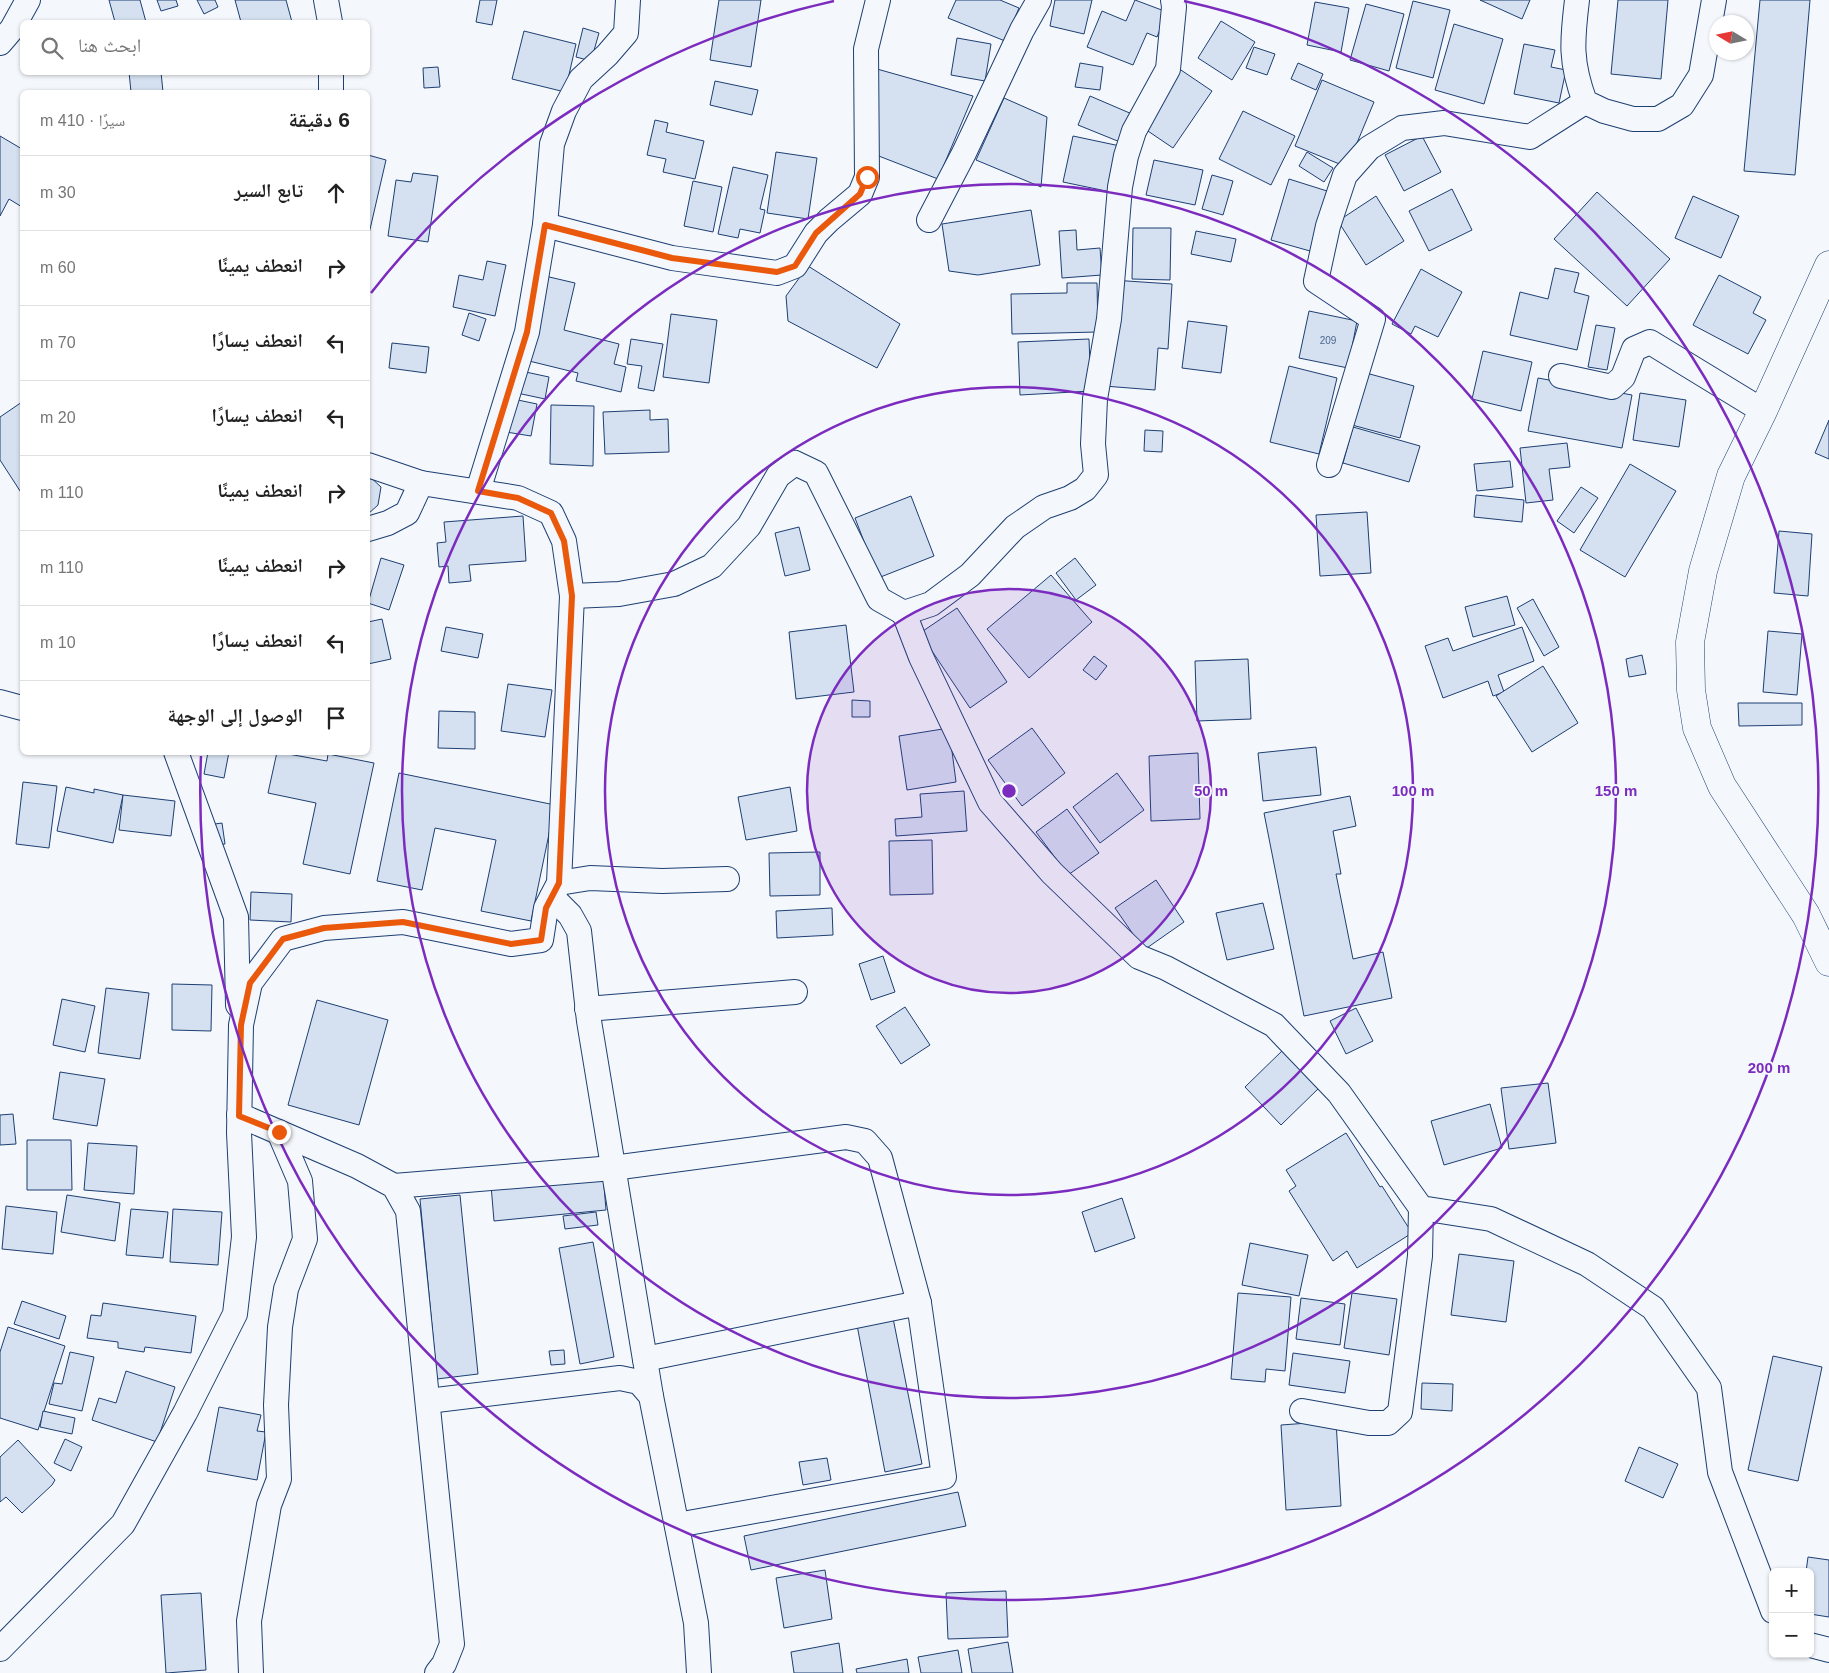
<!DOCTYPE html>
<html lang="ar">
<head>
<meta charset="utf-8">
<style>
	:root { --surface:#fff; --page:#f2f2f2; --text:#222; --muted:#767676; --line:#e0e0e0 }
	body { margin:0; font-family:Arial,"Noto Naskh Arabic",sans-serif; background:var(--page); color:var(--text); direction:rtl }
	.controls { position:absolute; right:15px; bottom:15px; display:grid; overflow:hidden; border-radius:8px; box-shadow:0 1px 4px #0004 }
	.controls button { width:45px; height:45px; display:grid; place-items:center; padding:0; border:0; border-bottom:1px solid var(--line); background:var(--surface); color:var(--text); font:25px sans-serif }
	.compass { position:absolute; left:1709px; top:15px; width:45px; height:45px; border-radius:50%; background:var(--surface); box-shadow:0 1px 4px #0004; rotate:280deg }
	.stop { position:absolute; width:15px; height:15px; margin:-11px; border:4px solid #ea580c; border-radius:50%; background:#fff }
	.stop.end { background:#ea580c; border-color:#fff; box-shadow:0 1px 5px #0008 }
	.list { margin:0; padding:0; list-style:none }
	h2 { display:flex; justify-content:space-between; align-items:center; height:65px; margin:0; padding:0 20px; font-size:21px }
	h2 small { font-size:16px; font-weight:400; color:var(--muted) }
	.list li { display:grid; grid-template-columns:32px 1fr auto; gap:15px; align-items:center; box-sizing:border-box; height:75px; padding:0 20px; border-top:1px solid var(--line) }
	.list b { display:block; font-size:19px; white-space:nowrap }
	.list em { font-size:16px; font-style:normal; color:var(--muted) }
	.icon { flex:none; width:28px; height:28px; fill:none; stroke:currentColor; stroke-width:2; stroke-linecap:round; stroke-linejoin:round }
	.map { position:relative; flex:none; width:1829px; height:1673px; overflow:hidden; direction:ltr }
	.search { position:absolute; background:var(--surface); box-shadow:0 1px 4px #0004; left:20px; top:20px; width:350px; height:55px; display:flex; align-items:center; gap:12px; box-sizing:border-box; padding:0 18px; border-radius:8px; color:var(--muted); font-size:19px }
	.panel { position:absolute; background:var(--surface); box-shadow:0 1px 4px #0004; left:20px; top:90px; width:350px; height:665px; border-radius:8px; direction:rtl }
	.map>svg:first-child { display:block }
	.building { fill:#d5e0f0; stroke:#1d3f73 }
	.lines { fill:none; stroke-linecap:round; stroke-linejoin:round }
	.minor-casing { stroke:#1d3f73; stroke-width:26 }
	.secondary-casing { stroke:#1d3f73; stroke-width:29 }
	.minor { stroke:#f4f7fb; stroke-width:24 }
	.secondary { stroke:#f4f7fb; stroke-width:28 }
	.route { stroke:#ea580c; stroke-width:6 }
	.ring { fill:none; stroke:#7b2cbf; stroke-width:2.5 }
	.labels { text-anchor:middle; stroke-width:4; stroke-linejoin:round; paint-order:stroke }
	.number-label { font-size:10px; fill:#4b6792 }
	.centre { fill:#7b2cbf; stroke:#f4f7fb; stroke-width:2.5 }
	.ring-label { font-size:15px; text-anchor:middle; font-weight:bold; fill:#7b2cbf; stroke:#f4f7fb; stroke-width:4; stroke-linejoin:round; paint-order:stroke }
</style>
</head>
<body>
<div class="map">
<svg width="1829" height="1673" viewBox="0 0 1829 1673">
	<rect width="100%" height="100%" fill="#f4f7fb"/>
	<g class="building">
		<polygon points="109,0 140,0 146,22 115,22"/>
		<polygon points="157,0 176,0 178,6 161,11"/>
		<polygon points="197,0 215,0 218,7 204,14"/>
		<polygon points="235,0 286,0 292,22 241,22"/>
		<polygon points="480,0 497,0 492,25 476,22"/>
		<polygon points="719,0 761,0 751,67 710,60"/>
		<polygon points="956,0 1000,0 1019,8 1005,41 948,18"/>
		<polygon points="1055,0 1092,0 1084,34 1050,26"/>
		<polygon points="1135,0 1167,12 1157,37 1147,33 1133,65 1087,47 1102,11 1126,21"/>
		<polygon points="1480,0 1530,0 1522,19"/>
		<polygon points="1618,0 1668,0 1661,79 1611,74"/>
		<polygon points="1760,0 1810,0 1795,175 1744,171"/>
		<polygon points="1413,1 1450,10 1433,78 1396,68"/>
		<polygon points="1315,2 1349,8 1341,52 1307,45"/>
		<polygon points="1366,4 1404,14 1389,71 1350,60"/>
		<polygon points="1221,21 1255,42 1232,80 1198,58"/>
		<polygon points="1454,24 1503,39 1484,104 1435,90"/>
		<polygon points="583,28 599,33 591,61 576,57"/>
		<polygon points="524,31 576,44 565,92 512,79"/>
		<polygon points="957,38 991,44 985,81 951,75"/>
		<polygon points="1524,44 1555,50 1551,67 1566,70 1559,103 1514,94"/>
		<polygon points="1254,47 1275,54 1267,75 1246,68"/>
		<polygon points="1080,63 1103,67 1100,90 1075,87"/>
		<polygon points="1298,63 1323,74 1316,90 1291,79"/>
		<polygon points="438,67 440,87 424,88 423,68"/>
		<polygon points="1178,68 1212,91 1173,148 1139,125"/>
		<polygon points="877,69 973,96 938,179 871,153"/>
		<polygon points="129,72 161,72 163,92 131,92"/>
		<polygon points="1322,80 1374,102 1347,167 1295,146"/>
		<polygon points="715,81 758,90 752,115 710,105"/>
		<polygon points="1090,96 1132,114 1120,142 1078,125"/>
		<polygon points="1004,98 1047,117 1041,187 976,160"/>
		<polygon points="1243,111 1295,136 1271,185 1219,159"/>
		<polygon points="655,120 668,123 666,132 704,141 695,179 663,172 666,159 647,155"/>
		<polygon points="0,136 22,149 22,207 9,199 0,216"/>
		<polygon points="1073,136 1120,146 1111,192 1063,182"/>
		<polygon points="1422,136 1441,172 1404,191 1385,155"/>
		<polygon points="776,152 817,158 808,219 767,213"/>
		<polygon points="1307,152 1333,168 1324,182 1299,166"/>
		<polygon points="368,155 386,160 368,238"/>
		<polygon points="1154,160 1203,170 1195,205 1146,195"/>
		<polygon points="733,167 768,175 760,209 765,210 760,233 740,229 738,238 718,234"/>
		<polygon points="413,173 438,176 428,242 388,236 396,180 411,182"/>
		<polygon points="1212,175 1233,181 1223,215 1202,209"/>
		<polygon points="1289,179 1327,191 1310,251 1271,240"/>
		<polygon points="693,181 722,187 713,232 684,226"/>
		<polygon points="1452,189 1472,230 1429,251 1409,211"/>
		<polygon points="1597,192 1670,259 1627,306 1554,239"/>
		<polygon points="1376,196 1404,241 1366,265 1338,221"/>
		<polygon points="1693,196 1739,216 1721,258 1675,238"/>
		<polygon points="1031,210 1040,265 978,275 949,271 942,224"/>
		<polygon points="1133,228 1171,228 1170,280 1132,279"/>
		<polygon points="1076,230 1077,250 1100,248 1102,275 1062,278 1059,231"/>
		<polygon points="1196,231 1236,239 1231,262 1191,254"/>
		<polygon points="487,261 506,265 495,316 453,307 459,275 483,280"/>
		<polygon points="808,266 900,324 877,368 788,321 786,296"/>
		<polygon points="1555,268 1579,273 1574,292 1589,296 1577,350 1510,335 1520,292 1548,299"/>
		<polygon points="1421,269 1462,292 1438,337 1415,326 1411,334 1392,324"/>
		<polygon points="1719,275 1761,297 1753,313 1766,320 1748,354 1693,325"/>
		<polygon points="545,276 575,283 564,330 619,344 614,364 626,367 621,392 576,381 578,373 525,360"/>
		<polygon points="1112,280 1172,284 1168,349 1158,348 1155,390 1104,386"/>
		<polygon points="1067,283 1097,283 1098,332 1012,334 1011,294 1067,293"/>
		<polygon points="1309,311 1357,321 1348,368 1299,358"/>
		<polygon points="469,313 486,319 479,341 462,335"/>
		<polygon points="671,314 717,320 709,383 663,377"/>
		<polygon points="1188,321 1227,326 1221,373 1182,368"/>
		<polygon points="1596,325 1615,328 1607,370 1588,367"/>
		<polygon points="631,339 663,344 654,391 638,388 642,366 627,364"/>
		<polygon points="1089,339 1091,391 1020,395 1018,342"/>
		<polygon points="392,343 429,347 426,373 389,368"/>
		<polygon points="1483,351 1532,362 1521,411 1472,399"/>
		<polygon points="1289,366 1337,378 1319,454 1270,442"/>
		<polygon points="521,371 549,377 545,399 517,393"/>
		<polygon points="1366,373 1414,386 1400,438 1352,425"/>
		<polygon points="1538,378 1632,395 1622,448 1528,431"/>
		<polygon points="1640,393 1686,400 1679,447 1633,440"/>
		<polygon points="513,399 537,404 531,436 506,432"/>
		<polygon points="22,402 22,494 0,460 0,417"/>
		<polygon points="551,405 594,406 593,466 550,464"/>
		<polygon points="650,410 650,420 668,419 669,452 605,454 603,412"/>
		<polygon points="1829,420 1829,459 1815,453"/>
		<polygon points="1353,427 1420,446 1409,482 1343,463"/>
		<polygon points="1145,430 1163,431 1162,452 1144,451"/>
		<polygon points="1567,443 1570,467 1549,469 1553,500 1526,503 1520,448"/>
		<polygon points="1510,461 1513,487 1477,491 1474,464"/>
		<polygon points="1630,464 1676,491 1625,577 1580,550"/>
		<polygon points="368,475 381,487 378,505 368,514"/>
		<polygon points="1581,487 1598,498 1574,533 1557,521"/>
		<polygon points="1476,495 1524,500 1522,522 1474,517"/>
		<polygon points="911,496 934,556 878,578 855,518"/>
		<polygon points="1367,512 1371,573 1320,576 1316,515"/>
		<polygon points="523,516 526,561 469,565 471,581 449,583 448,566 439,567 437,543 446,542 444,522"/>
		<polygon points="799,527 810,570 785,576 775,533"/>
		<polygon points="1779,531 1812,534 1808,596 1774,593"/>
		<polygon points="381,558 404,565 389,610 368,603"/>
		<polygon points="1075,558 1096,585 1076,600 1056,573"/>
		<polygon points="1051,575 1092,622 1029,678 987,629"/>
		<polygon points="1507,596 1515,625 1473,637 1465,607"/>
		<polygon points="1533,599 1559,647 1544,656 1517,608"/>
		<polygon points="957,608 1007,682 970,708 920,633"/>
		<polygon points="382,619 391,659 368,664 368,622"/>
		<polygon points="846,625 854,692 796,699 789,632"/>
		<polygon points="446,627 483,634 478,658 441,651"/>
		<polygon points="1522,627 1534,661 1498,675 1504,692 1493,696 1488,681 1443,698 1425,646 1448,638 1453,651"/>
		<polygon points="1768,631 1802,634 1797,695 1763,692"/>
		<polygon points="1642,655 1646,674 1629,677 1626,659"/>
		<polygon points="1094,656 1107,666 1096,680 1083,670"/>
		<polygon points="1248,659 1251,719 1197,721 1195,661"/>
		<polygon points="1543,666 1578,723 1532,752 1496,696"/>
		<polygon points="508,684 552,690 545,737 501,731"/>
		<polygon points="852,700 870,701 870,717 852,717"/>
		<polygon points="1738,703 1802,703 1802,725 1739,726"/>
		<polygon points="439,711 475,712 475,749 438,748"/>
		<polygon points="949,728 956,782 907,790 899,736"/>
		<polygon points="1032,728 1065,773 1022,806 988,760"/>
		<polygon points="1316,747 1321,795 1263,801 1258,753"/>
		<polygon points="208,752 229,752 224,778 204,774"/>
		<polygon points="277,752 327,761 328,754 374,763 350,874 303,864 316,803 268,793"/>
		<polygon points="1198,753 1200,819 1151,821 1149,756"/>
		<polygon points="399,773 555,805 531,921 481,911 496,840 435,828 422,890 377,881"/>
		<polygon points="1117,773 1144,810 1100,843 1073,807"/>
		<polygon points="23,782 57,786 49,848 16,844"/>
		<polygon points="66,787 94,793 94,789 123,795 113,843 57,831"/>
		<polygon points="790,787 797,831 746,840 738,797"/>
		<polygon points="964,791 967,831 896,836 895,819 922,817 920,794"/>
		<polygon points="123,795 175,801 171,836 119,830"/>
		<polygon points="1350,796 1356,826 1333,831 1341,874 1336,874 1353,959 1383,952 1392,998 1304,1016 1264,813"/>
		<polygon points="1067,809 1099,853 1068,875 1036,832"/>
		<polygon points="222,823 225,844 210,846 208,825"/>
		<polygon points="932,840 933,894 890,895 889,841"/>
		<polygon points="820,852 820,895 770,896 769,853"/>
		<polygon points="1156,880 1184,922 1144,950 1115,908"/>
		<polygon points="251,892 292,894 291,922 250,920"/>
		<polygon points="1263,903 1274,949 1227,960 1216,913"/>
		<polygon points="832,908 833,935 777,938 776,911"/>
		<polygon points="883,956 895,992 871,1000 859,964"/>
		<polygon points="172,984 212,985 211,1031 172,1030"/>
		<polygon points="106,988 149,993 140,1059 98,1053"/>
		<polygon points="62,999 95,1006 85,1052 53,1045"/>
		<polygon points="317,1000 388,1020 359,1125 288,1105"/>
		<polygon points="905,1007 930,1045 901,1064 876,1026"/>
		<polygon points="1356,1008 1373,1041 1346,1054 1330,1021"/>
		<polygon points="1284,1049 1320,1087 1281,1125 1245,1087"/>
		<polygon points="60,1072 105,1079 97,1126 53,1119"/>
		<polygon points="1548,1083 1556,1143 1509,1149 1501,1088"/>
		<polygon points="1490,1104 1502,1148 1444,1165 1431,1121"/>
		<polygon points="13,1114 16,1144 0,1145 0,1115"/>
		<polygon points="1346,1133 1380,1187 1382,1186 1412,1233 1357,1268 1347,1251 1333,1261 1289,1191 1296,1186 1286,1170"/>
		<polygon points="27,1140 71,1140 72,1190 27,1190"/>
		<polygon points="88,1143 137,1146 134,1194 84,1190"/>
		<polygon points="603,1174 606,1210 494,1221 491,1185"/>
		<polygon points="67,1195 120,1203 115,1241 61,1232"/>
		<polygon points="460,1195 478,1374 437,1379 420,1199"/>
		<polygon points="1122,1198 1135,1238 1095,1252 1082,1212"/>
		<polygon points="6,1206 57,1212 53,1254 2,1249"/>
		<polygon points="131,1209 168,1212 163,1258 126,1255"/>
		<polygon points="173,1209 222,1212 218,1265 170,1262"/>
		<polygon points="596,1212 598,1225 565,1229 563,1216"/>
		<polygon points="593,1242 614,1357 580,1364 559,1248"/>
		<polygon points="1250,1243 1308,1255 1299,1296 1242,1285"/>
		<polygon points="1459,1254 1514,1261 1506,1322 1451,1315"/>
		<polygon points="1238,1293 1291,1297 1285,1371 1266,1369 1265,1382 1231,1379"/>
		<polygon points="1352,1293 1397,1299 1389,1355 1344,1348"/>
		<polygon points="1301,1298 1345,1304 1340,1345 1296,1339"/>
		<polygon points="22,1301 66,1316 59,1339 14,1324"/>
		<polygon points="103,1303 196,1316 191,1353 145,1347 144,1352 118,1348 118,1342 87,1338 91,1315 101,1316"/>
		<polygon points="893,1318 922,1464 885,1472 857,1325"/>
		<polygon points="8,1327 65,1346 38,1430 0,1418 0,1352"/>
		<polygon points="564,1350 565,1364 551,1365 549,1351"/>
		<polygon points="70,1352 94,1357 82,1411 49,1404 54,1383 62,1384"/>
		<polygon points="1293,1353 1350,1361 1345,1393 1289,1385"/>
		<polygon points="1773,1356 1822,1367 1798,1481 1748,1470"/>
		<polygon points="126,1371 175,1387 157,1442 92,1420 99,1398 116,1403"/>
		<polygon points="1422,1383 1453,1384 1452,1411 1421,1409"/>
		<polygon points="219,1407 261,1415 257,1431 266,1432 257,1480 207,1471"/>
		<polygon points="43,1411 75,1418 72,1434 40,1427"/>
		<polygon points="1336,1421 1341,1506 1286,1510 1281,1425"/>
		<polygon points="65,1439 82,1447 71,1471 54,1463"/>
		<polygon points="18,1440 55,1480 52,1485 22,1513 6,1497 0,1502 0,1457"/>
		<polygon points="1639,1447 1678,1464 1663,1498 1625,1481"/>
		<polygon points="827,1458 831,1480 803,1485 799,1462"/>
		<polygon points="958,1492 966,1526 751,1570 744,1536"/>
		<polygon points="1808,1557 1829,1560 1829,1617 1810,1614 1810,1572 1806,1572"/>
		<polygon points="825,1570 832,1619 784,1628 776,1578"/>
		<polygon points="1006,1591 1008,1637 948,1639 946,1593"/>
		<polygon points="201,1593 206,1670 166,1673 161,1595"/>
		<polygon points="1008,1642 1013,1673 972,1673 968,1649"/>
		<polygon points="839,1643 843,1673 794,1673 791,1652"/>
		<polygon points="958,1650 962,1673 921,1673 918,1657"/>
		<polygon points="907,1659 909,1673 857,1673 856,1669"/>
	</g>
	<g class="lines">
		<g class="minor-casing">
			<g id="minor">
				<polyline points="326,0 330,22"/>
				<path d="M1577,0C1572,41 1570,62 1585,102L1604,111L1633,119H1658L1682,105L1701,75L1714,0"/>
				<polyline points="0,43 12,29 28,0"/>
				<polyline points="331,92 331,72"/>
				<polyline points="929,220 964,153 1022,30 1039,0"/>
				<polyline points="545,225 672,258 777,273 795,266 816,233 829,220 860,194 867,177 866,49 878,0"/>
				<polyline points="1561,376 1612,387 1623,377 1634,349 1650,342 1763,411"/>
				<polyline points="1329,465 1373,319 1316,281 1328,226 1345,175 1369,148 1402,128 1444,123 1530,137 1585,102"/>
				<polyline points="478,491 527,332 545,225 552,144 564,111 581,79 607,55 626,33 628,0"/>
				<polyline points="368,529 388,523 407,513 421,483"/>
				<polyline points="572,596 619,594 674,584 712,566 749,526 778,476 795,463 816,473 879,599 904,613 931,604 970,575 1015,527 1044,507 1070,498 1085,489 1096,475 1093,444 1095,399 1109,319 1120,187 1126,156 1134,131 1168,69 1174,7 1173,0"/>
				<polyline points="904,613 921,657 990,802 1052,873 1139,957 1166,968 1274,1025 1339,1093 1421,1208 1491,1219 1587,1264 1653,1308 1709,1388 1720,1472 1773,1611"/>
				<polyline points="0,702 22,708"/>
				<polyline points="176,752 236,917 238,1005"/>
				<polyline points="559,883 590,878 662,881 727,879"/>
				<polyline points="552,897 570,915 579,931 589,1021 651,1396"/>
				<polyline points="587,1009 795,992"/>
				<polyline points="239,1115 357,1166 394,1186 408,1211 452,1644 444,1664 437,1673"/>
				<polyline points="394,1186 613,1168 846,1137 865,1141 880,1158 919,1303"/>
				<polyline points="645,1359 919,1303 944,1477 677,1525"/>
				<polyline points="428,1401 620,1378 639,1382 651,1396 696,1623 699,1673"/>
				<polyline points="1302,1411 1369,1423 1388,1423 1400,1412 1420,1256 1421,1208"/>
				<polyline points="1810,1645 1829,1650"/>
				<polyline points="0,1649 123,1524 185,1413 235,1314 244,1237 239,1133 241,1025 250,983 283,939 324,928 403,922 511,944 541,940 546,908 559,883 572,596 564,541 551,513 518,498 421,483 368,465"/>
				<polyline points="251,1673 249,1621 269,1505 279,1479 276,1405 280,1327 286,1289 305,1239 300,1181 279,1132"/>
			</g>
		</g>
		<g class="secondary-casing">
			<polyline id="secondary" points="1829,265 1763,411 1731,476 1703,571 1690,642 1691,690 1697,728 1722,786 1806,915 1829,962"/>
		</g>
		<use href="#minor" class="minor"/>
		<use href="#secondary" class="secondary"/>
	</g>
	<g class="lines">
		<polyline class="route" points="279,1132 239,1116 241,1025 250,983 283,939 324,928 403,922 511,944 541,940 546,908 559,883 572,596 564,541 551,513 518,498 478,491 527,332 545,225 672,258 777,272 795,266 816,233 860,194 867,177"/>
	</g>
	<circle cx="1009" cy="791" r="202" fill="#7b2cbf" fill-opacity=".12"/>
	<g class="ring">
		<circle cx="1009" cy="791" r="202"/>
		<circle cx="1009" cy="791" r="404"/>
		<circle cx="1009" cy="791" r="607"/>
		<path d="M371 293A809 809 0 0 1 834 1M1184 1A809 809 0 1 1 201 756"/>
	</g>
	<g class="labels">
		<g class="number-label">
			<text x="1328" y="344">209</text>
		</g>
	</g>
	<circle cx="1009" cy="791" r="8" class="centre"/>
	<g class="ring-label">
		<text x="1211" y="796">50 m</text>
		<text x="1413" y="796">100 m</text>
		<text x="1616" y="796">150 m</text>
		<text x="1769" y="1073">200 m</text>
	</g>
</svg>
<div class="controls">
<button>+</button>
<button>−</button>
</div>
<svg class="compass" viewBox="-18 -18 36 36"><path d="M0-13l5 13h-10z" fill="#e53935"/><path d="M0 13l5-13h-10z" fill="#767676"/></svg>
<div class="stop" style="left:867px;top:177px"></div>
<div class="stop end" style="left:279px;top:1132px"></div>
<div class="search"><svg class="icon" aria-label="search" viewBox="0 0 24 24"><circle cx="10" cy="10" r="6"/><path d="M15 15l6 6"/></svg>ابحث هنا</div>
<section class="panel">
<h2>6 دقيقة<small>سيرًا · 410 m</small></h2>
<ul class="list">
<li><svg class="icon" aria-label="ahead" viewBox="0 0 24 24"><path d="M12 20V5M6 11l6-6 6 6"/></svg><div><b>تابع السير</b></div><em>30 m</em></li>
<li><svg class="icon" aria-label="right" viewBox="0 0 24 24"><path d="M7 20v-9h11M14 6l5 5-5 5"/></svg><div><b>انعطف يمينًا</b></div><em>60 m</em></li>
<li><svg class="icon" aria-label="left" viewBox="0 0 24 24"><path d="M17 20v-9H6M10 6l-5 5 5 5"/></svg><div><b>انعطف يسارًا</b></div><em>70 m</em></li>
<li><svg class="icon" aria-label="left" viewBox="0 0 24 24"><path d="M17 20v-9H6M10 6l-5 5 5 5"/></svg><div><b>انعطف يسارًا</b></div><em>20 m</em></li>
<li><svg class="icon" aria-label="right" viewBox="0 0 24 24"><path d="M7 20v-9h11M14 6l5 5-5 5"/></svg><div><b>انعطف يمينًا</b></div><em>110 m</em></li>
<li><svg class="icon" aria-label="right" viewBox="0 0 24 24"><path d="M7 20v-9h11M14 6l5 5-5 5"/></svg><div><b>انعطف يمينًا</b></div><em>110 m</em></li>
<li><svg class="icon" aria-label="left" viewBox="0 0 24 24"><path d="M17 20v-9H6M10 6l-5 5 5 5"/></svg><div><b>انعطف يسارًا</b></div><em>10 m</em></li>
<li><svg class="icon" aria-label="arrive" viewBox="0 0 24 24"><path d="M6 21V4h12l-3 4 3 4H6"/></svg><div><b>الوصول إلى الوجهة</b></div></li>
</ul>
</section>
</div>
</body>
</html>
